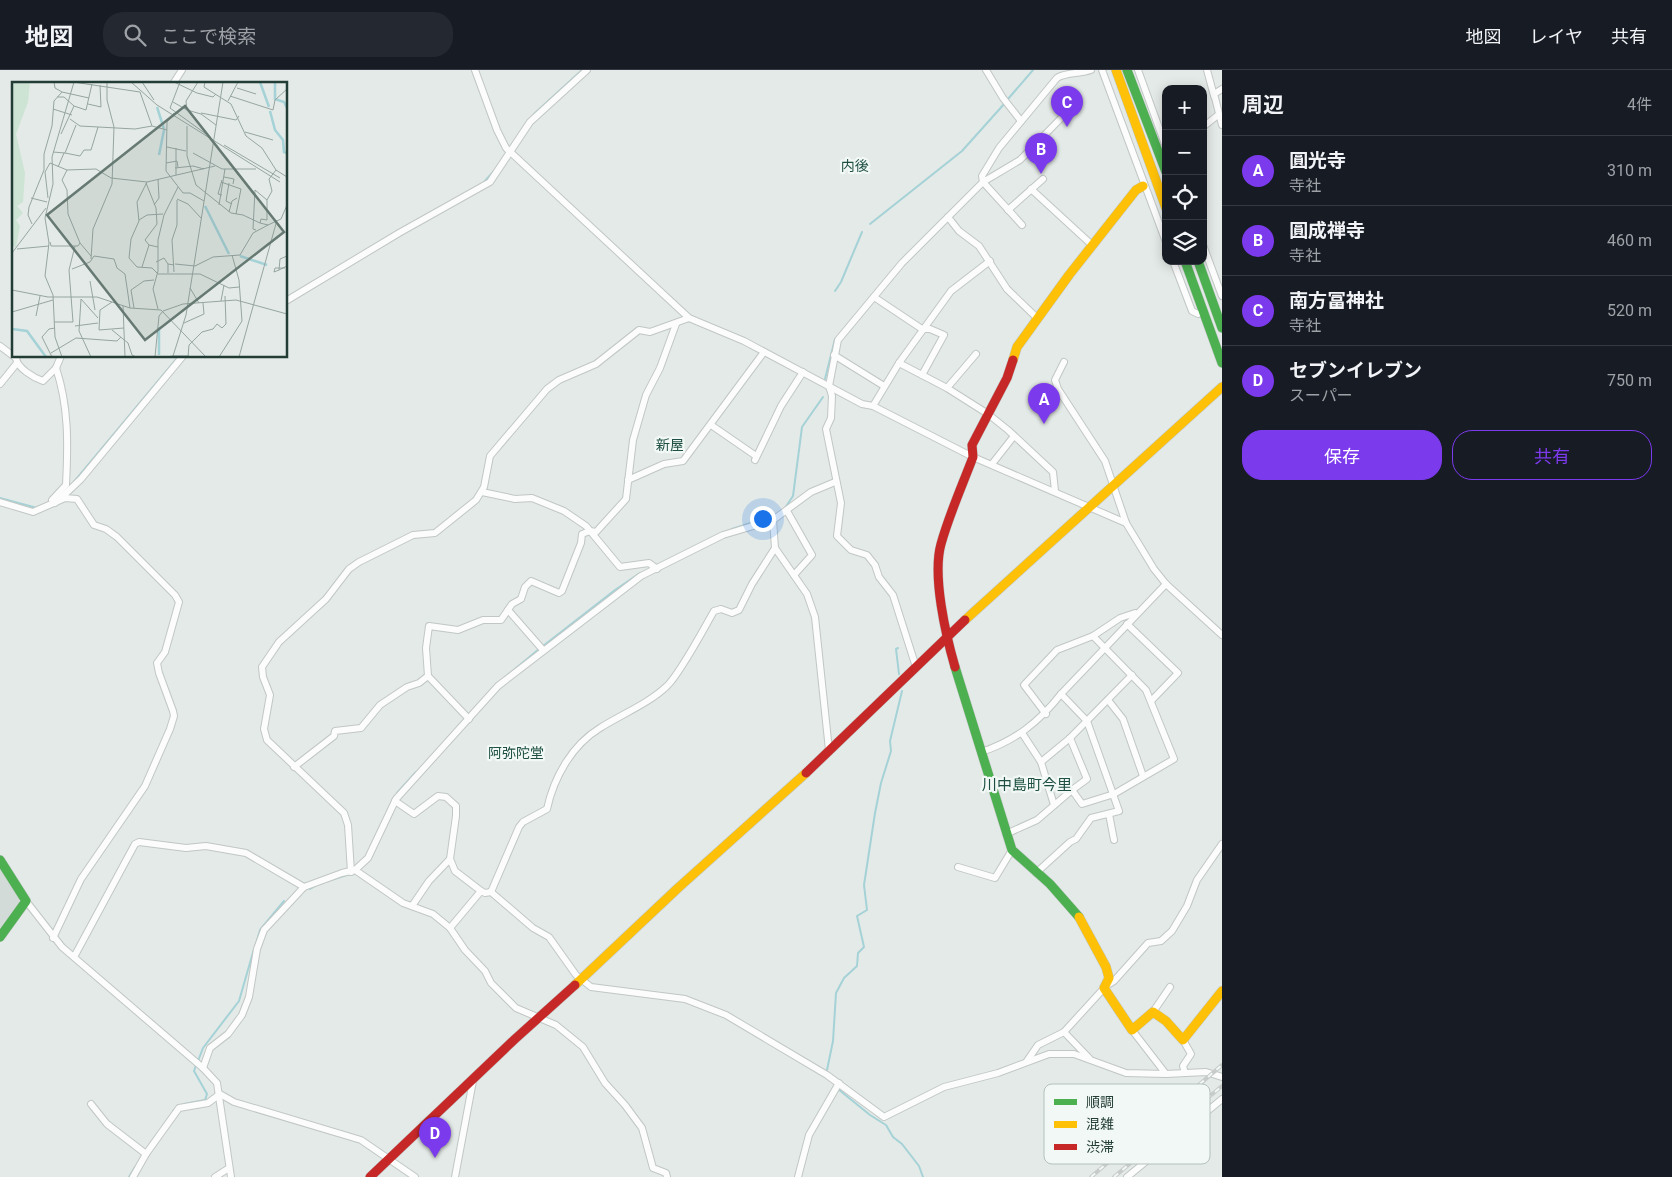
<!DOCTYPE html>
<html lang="ja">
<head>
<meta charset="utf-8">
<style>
	:root { --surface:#171b24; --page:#242831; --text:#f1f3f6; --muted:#9ea1a6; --line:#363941; --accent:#7c3aed }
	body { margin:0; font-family:Roboto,"Noto Sans JP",sans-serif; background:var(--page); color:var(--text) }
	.controls { position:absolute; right:15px; top:15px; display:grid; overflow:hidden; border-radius:10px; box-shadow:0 2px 12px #0003 }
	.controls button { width:45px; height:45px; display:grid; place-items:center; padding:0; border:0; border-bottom:1px solid var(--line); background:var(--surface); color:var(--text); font:25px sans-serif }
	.you { position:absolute; left:762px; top:448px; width:18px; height:18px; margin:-12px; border:4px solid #fff; border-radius:50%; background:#1a73e8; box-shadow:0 0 0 8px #1a73e833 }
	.badge { display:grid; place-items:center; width:32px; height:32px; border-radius:50%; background:var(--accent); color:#fff; font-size:16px; font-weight:700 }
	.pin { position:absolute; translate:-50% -41px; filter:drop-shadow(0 1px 2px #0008) }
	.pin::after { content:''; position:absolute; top:26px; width:18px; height:15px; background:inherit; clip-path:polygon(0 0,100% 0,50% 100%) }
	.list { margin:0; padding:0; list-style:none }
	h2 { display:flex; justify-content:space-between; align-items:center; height:65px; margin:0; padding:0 20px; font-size:21px }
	h2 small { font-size:16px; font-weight:400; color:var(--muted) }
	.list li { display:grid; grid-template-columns:32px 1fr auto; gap:15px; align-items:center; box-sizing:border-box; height:70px; padding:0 20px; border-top:1px solid var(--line) }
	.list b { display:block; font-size:19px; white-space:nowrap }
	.list p { margin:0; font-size:16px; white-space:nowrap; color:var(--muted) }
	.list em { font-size:16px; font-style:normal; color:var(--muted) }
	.actions { display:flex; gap:10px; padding:15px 20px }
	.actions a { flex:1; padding:11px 0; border:1px solid var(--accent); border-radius:20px; text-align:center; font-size:18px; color:var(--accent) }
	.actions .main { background:var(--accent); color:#fff }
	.icon { flex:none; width:28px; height:28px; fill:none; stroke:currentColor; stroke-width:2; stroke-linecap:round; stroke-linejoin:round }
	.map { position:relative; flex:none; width:1222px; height:1107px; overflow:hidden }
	header { display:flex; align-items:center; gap:30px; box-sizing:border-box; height:70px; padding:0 25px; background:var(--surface); border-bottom:1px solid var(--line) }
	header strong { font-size:24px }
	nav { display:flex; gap:28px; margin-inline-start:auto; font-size:18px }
	.search { width:350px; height:45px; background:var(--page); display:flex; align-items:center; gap:12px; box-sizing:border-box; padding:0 18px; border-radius:20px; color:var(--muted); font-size:19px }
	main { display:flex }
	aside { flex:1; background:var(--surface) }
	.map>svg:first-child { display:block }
	.built { fill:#d2dbd7 }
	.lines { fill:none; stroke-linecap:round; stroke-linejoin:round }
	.stream { stroke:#a5d2d7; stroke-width:2 }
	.street-casing { stroke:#c1c7c4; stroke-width:8 }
	.fast-casing { stroke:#c0c7c4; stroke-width:10 }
	.slow-casing { stroke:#c0c7c4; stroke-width:10 }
	.jam-casing { stroke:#c0c7c4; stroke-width:10 }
	.street { stroke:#fbfcfb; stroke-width:6 }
	.fast { stroke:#4caf50; stroke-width:9 }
	.slow { stroke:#ffc107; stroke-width:9 }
	.jam { stroke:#c62828; stroke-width:9 }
	.rail-casing { stroke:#c7cbc9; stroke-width:4 }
	.rail { stroke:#f2f8f5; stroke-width:2; stroke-dasharray:5.5; stroke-linecap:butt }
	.labels { text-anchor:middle; stroke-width:4.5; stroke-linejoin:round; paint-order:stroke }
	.neighbourhood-label { font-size:14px; fill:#1e4f42; stroke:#f2f8f5 }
	.quarter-label { font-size:15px; fill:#1e4f42; stroke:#f2f8f5 }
	.inset-river { fill:none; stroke:#a5d2d7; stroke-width:2.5 }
	.inset-road { fill:none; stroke:#96a5a0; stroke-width:1 }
	.view { fill:#667a73; fill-opacity:0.15; stroke:#667a73; stroke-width:2.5 }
	.inset-edge { fill:none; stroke:#223d35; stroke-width:2.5 }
	.key { fill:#f2f8f5; stroke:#b4c0bb; stroke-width:1 }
	.key-label { font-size:14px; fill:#223d35 }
</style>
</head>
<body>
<header>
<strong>地図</strong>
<div class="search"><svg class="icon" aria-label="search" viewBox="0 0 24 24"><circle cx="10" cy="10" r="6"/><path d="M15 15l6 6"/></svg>ここで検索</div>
<nav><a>地図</a><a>レイヤ</a><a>共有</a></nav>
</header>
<main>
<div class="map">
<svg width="1222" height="1107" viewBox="0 0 1222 1107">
	<rect width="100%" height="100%" fill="#e4eae7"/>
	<polygon class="built" points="0,796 20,826 19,832 0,858"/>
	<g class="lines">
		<g class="stream">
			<polyline points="1008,29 1033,0"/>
			<polyline points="534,44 582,0"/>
			<polyline points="484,112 494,101"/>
			<polyline points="870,154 962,81 1005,33"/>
			<polyline points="835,221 841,212 862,162"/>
			<polyline points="825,309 835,269"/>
			<polyline points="73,413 179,286"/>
			<polyline points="0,428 37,438"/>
			<polyline points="785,438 793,426 802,357 823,327"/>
			<polyline points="732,459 778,444"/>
			<polyline points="543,576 615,520 640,503"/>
			<polyline points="898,578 896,579 899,604"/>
			<polyline points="504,608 539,579"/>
			<polyline points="397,723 416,702"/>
			<polyline points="331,810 350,804"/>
			<polyline points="310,819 317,815"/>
			<polyline points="256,874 260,860 284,831"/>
			<polyline points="198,991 203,978 239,931 254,879"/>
			<polyline points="827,1000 833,971 836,923 844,908 857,896 858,883 864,877 857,846 867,840 864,815 875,743 881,713 891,681 890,671 902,621"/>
			<polyline points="838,1019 870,1045 886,1055 893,1067 902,1074 919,1096 923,1107"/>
			<polyline points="184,1034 205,1030 207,1024 194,1001 196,995"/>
			<polyline points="173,1041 180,1035"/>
			<polyline points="129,1107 135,1097"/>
		</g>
		<g class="street-casing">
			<g id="street">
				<polyline points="475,0 497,60 506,78 689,248 744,271 862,334 873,336 973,387 1126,453"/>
				<polyline points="986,0 1003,28 1021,51"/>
				<polyline points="1102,0 1166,172"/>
				<polyline points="1138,0 1166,77"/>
				<polyline points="1207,0 1214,26"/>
				<polyline points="173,14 182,0"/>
				<polyline points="1222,19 1214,24 1222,55"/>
				<polyline points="1203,57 1218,45"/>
				<polyline points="1031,119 1092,175"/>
				<polyline points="1008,140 1043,109"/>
				<polyline points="948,147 959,161 979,176 1007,219 1037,248"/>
				<polyline points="1022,155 983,112 1020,90 1071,38"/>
				<polyline points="1203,175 1222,226"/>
				<polyline points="1173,191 1192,241 1198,244 1203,242"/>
				<polyline points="874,227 922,259 930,259 944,265 922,305"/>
				<polyline points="286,231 399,163 490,112 530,52 587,0"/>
				<path d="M0,276L16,288C17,298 34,308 43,311L56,298L61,286"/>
				<polyline points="834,285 884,316"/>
				<polyline points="1064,292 1055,310 1058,319 1105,391 1126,453 1154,499 1166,514 1222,565"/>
				<polyline points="899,293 947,318 988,344 1008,360 1053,402 1055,421"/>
				<polyline points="0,314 17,293"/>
				<polyline points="947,318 976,284"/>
				<polyline points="873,336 899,293 951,221 990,191"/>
				<polyline points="711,355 756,386"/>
				<polyline points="755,390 781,336 803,302"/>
				<polyline points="992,394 1014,366"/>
				<polyline points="628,410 664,394 683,391 764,282"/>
				<polyline points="482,422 515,429 532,428 564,441 586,456 620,497 649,493 657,499"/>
				<polyline points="60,429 81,409 183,286"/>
				<polyline points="0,432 33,442 65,428 77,429 94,455 106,459 117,467 175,525 179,532 165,582 157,593 159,603 173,641 174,646 170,659 145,716 81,809 53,868"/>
				<path d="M55,433L52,430L66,415C68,375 69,337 56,298"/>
				<polyline points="787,441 812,485 794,505"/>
				<polyline points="773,450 775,478 807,524 815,547 829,680"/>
				<polyline points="508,540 543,580"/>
				<polyline points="1127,554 1178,603 1151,631"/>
				<path d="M916,597L893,525L879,507L875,495L867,485L851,480L837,466L841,433L826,359L831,348L832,326L829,316L838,270L902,193L983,112L982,106L999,78L1057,8C1065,2 1080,4 1091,0"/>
				<polyline points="1108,630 1123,649 1143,706"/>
				<polyline points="1046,644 1024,615 1057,580 1093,566 1120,548 1135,543"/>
				<polyline points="469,649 428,606 426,578 429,556 458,560 483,550 501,550 512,534 521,529 525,517 531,511 559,523 562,521 581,473 582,464 590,461 596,462 626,429 633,370 646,325 660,298 676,254"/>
				<polyline points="1022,663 1041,692"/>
				<polyline points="1070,668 1087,709 1072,720"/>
				<path d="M981,682C1015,671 1039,652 1061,624L1166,514"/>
				<polyline points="294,697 334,666 335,661 361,658 380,635 407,617 419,613 428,606"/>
				<polyline points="395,731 414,744 438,726 446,727 456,736 456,746 450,789"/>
				<polyline points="1054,735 1041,692 1070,668 1132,605"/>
				<polyline points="1109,744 1114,770"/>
				<polyline points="1006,764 1037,750 1072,720 1082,734 1114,724 1174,689 1146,620 1093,566"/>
				<polyline points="958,797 995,808 1012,780"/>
				<polyline points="355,800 403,833 433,844 450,858 465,880 485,901 491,913 516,938 556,955 583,977 605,1013 625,1035 642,1058 653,1098 666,1103 667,1107"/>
				<polyline points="351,802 348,755 344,743 267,670 264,659 270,625 263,607 262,597 279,572 326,529 349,499 359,492 413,465 435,463 476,430 484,417 490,386 547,319 559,310 596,294 639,260 650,262 689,248"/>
				<polyline points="1036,803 1070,772 1076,769 1091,748 1119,741 1087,651 1061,624"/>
				<path d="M491,822L519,757L523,752L547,739C554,707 572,675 600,658C622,644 648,634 667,616C681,602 703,560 714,541L721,539L732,543L739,540L752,514L775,478"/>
				<polyline points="26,831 62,877 203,998 217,1013 231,1107"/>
				<polyline points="412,836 429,811 450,789 455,801 481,821"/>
				<polyline points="450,858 481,821 485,823 491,822 533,858 549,867 576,905 591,917 685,929 726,945 827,1005 884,1047 944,1017 998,1003 1049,984 1074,984 1126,1003 1166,1004"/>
				<polyline points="74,887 135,774 139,772 186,778 206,776 246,783 304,817"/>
				<polyline points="1153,942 1170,917"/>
				<polyline points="1132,960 1166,1004 1206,1002 1222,1007"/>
				<polyline points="1183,970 1191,984 1183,996 1185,1003"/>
				<polyline points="1089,988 1064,962 1106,916 1114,911 1148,873 1161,871 1172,861 1187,836 1197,810 1222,774"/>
				<polyline points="1027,991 1038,975 1064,962"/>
				<polyline points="203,998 210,978 228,964 242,945 249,927 257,879 264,860 304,817 342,803 355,800 368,788 396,729 498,616 641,506 723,465 773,450 811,422 835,412"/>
				<polyline points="91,1034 107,1054 146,1084"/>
				<polyline points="133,1107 146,1084 179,1038 208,1033 220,1024 234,1032 361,1070 415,1107"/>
				<polyline points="215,1107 229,1098"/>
				<polyline points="455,1107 473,1011"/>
				<polyline points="798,1107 809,1065 839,1013"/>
				<polyline points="1127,1107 1222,1029"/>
			</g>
		</g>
		<g class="fast-casing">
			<g id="fast">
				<polyline points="1127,0 1166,102"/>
				<polyline points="1185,191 1222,293"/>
				<polyline points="1198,191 1222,258"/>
				<polyline points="955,597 1012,780 1050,814 1079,847"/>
				<polyline points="0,790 26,831 0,867"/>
			</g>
		</g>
		<g class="slow-casing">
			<g id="slow">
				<polyline points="1116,0 1166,138"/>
				<polyline points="1013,290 1017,277 1069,205 1136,120 1143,116"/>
				<polyline points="965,550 1222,317"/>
				<polyline points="1079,847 1106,897 1109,908 1104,918 1132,960 1153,942 1166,951 1183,970 1222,921"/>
				<polyline points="575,915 678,818 806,703"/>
			</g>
		</g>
		<g class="jam-casing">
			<g id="jam">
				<path d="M955,597C946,566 932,506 941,474C949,445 962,416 973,387L972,375L1007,308L1013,290"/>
				<polyline points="806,703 965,550"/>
				<polyline points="370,1107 515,969 575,915"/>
			</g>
		</g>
		<use href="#street" class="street"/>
		<use href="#fast" class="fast"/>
		<use href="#slow" class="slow"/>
		<use href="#jam" class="jam"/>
		<g class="rail-casing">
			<g id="rail">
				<polyline points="1091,1107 1222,995"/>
				<polyline points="1114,1107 1222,1016"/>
			</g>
		</g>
		<use href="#rail" class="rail"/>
	</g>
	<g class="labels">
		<g class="neighbourhood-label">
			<text x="855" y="101">内後</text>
			<text x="670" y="380">新屋</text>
			<text x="516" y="688">阿弥陀堂</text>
		</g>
		<g class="quarter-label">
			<text x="1027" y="720">川中島町今里</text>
		</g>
	</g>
	<g transform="translate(12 12)">
		<rect width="275" height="275" fill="#e4eae7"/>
		<path d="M0,0H18L16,20L4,52L13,91L11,120L5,124L11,131L4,138L8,144L4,165L0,164Z" fill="#cde3d4"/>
		<path class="inset-river" d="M248,0L257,25M263,0V17L272,20L275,26M145,25L152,47M258,29L263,48L271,58L272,70L275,71M147,73L152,48M193,124L217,172M228,174L255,183M0,247L15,249L34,275M147,273V245"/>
		<path class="inset-road" d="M42,0L43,6L50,10L77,16M61,0L128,10L140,44M119,0L145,23L268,100M130,0L142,18M162,0L185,11L201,15L204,12M168,0L158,26L194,52M186,0L174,19L175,28L189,32L204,43M193,0L192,5L219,22L234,54L250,66L264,88M225,6L244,12M218,14L261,28L263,18L275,7M45,15H52L62,24L74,28L80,2M216,19L226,0M161,20L175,28M76,22L89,25L88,3M41,27L60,33M162,31L155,40L154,89L171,111H178L192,119M189,31L224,38L227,34M58,37L68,44L123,47L140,44L155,48M175,44V74L184,103L219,131L231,133L248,141L249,137L255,138V118L260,109L257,97L264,88L275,95M233,50L261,58M49,52L62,24M212,63L268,96M155,65L174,69M41,70L53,71L64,43M53,71L68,74L72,68H79L86,45M181,71L210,87H244M154,81L165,79L166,85M46,85L52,71M163,86L181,84L192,87M55,88L50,98L55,108L56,132L68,161L79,174M164,93V66M212,95L222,97L221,102M210,98L206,112L210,113M135,100L125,120L127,139L119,157L117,176L125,185L140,186L146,192M209,100L229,107L224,132M134,101L144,126L145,142L133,158L137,163L146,165M217,101L214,119L220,122M19,116L35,120M36,116L33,90L38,81L55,88L84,87L99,96L135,100L203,84M165,117L176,122L189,136M142,123L147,116L146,97M207,123L213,87M217,130L220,119L225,116M127,138L135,133L151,132M248,141L256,143L269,137L275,123M20,142L16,133L17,125L32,88V72L40,44L42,19L50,10M244,148L241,147L243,108L255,118M38,160L39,164H66L68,161M5,167L37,164M0,171L34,126M275,174L268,177L267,188L275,184M79,177L81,147L100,102L102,45L95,18V0M144,180L152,176L156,182M163,182L183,184L201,175L228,173L241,151L256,143M130,185L137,163M60,187L78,180L82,174L102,177L105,186L113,192L118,226M267,188L262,190L263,186H273M162,190L160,158L165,143V118M156,191V182L162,183M146,192H188L217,206L227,205M78,199L83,228M178,206L187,221M0,208L36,215H85L118,226L149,228L194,275M209,219L212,203M100,220L88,228L87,248L112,246M111,224L113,275M122,226L119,208L132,199L142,198M146,227L141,207L146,189V158L152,133L166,105M0,230L41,218M24,234L28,214M42,240H61L57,188L63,164M172,241L192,232L191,221M63,244L86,241M100,248L116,261L120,273L124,275M39,271L64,256L105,259L109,255M161,274H177M40,275L30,255L37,247L43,246M50,275L43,255L41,213L33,194L37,161L33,136L41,102L40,75L62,0M79,275L67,249L69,217L86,236M143,275L147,234L151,229L171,222L224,218L275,232M154,275L161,274L174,233L211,0M176,275L177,263L190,250L201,247L205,242L210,246L214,242L213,214M207,275L230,239L227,198L220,173M227,275L265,138"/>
		<path class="view" d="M173,24L272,150L133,258L35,133Z"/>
		<rect width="275" height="275" class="inset-edge"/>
	</g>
	<rect x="1044" y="1014" width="166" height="80" rx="8" class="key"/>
	<rect x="1054" y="1029" width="23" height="6" fill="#4caf50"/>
	<rect x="1054" y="1051" width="23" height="7" fill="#ffc107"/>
	<rect x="1054" y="1074" width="23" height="6" fill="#c62828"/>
	<g class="key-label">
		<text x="1086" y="1037">順調</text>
		<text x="1086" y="1059">混雑</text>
		<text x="1086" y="1082">渋滞</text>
	</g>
</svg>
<div class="controls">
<button>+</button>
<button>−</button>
<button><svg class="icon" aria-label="locate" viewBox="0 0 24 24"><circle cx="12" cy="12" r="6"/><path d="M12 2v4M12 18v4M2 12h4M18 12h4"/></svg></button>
<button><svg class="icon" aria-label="layers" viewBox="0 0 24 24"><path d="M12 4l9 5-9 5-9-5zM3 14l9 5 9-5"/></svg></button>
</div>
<div class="you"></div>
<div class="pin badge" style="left:1044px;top:354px">A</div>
<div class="pin badge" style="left:1041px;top:104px">B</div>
<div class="pin badge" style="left:1067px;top:57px">C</div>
<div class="pin badge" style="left:435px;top:1088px">D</div>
</div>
<aside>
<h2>周辺<small>4件</small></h2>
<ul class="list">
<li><span class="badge">A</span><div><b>圓光寺</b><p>寺社</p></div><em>310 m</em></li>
<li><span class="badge">B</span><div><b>圓成禅寺</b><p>寺社</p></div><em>460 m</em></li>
<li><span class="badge">C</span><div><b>南方冨神社</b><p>寺社</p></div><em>520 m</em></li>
<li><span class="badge">D</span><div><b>セブンイレブン</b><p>スーパー</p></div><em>750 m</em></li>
</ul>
<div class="actions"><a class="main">保存</a><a>共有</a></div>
</aside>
</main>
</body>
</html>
